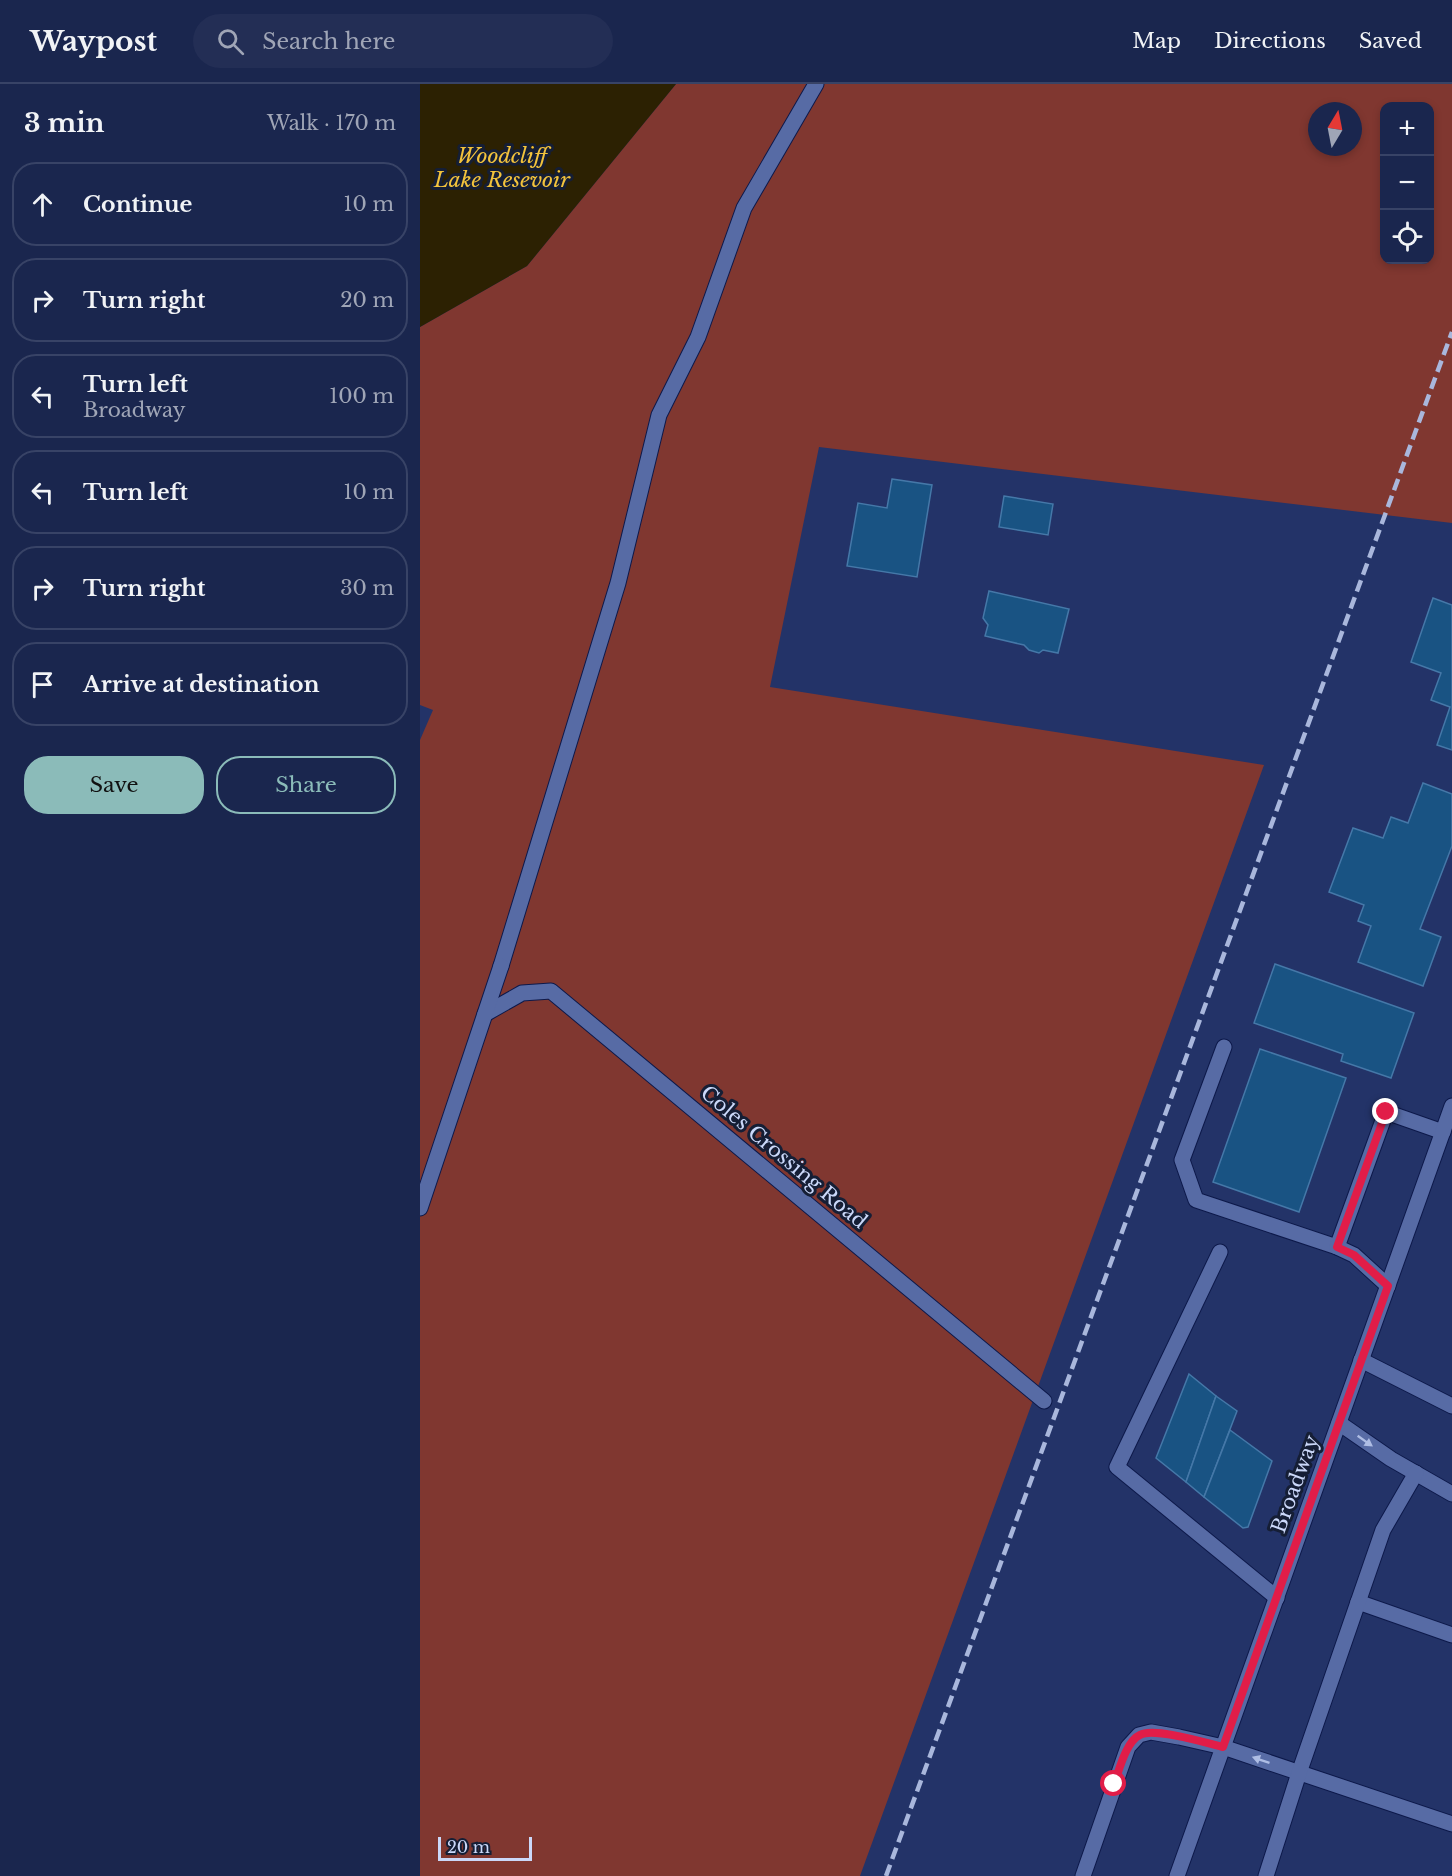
<!DOCTYPE html>
<html lang="en">
<head>
<meta charset="utf-8">
<style>
	:root { --surface:#1a264e; --page:#232e55; --text:#f1f3f6; --muted:#9fa5b6; --line:#384366; --accent:#8bbbb9 }
	body { margin:0; font-family:"Libre Baskerville",serif; background:var(--page); color:var(--text) }
	.controls { position:absolute; right:18px; top:18px; display:grid; overflow:hidden; border-radius:12px; box-shadow:0 3px 9px #0003 }
	.controls button { width:54px; height:54px; display:grid; place-items:center; padding:0; border:0; border-bottom:2px solid var(--line); background:var(--surface); color:var(--text); font:30px sans-serif }
	.compass { position:absolute; left:888px; top:18px; width:54px; height:54px; border-radius:50%; background:var(--surface); box-shadow:0 3px 9px #0003; rotate:10deg }
	.scale { position:absolute; left:18px; bottom:15px; width:94px; box-sizing:border-box; padding-left:6px; border:3px solid #cbd8f9; border-top:0; font-size:16px; line-height:21px; white-space:nowrap; color:#cbd8f9; -webkit-text-stroke:4px #151e35; paint-order:stroke }
	.stop { position:absolute; width:18px; height:18px; margin:-14px; border:4px solid #e11d48; border-radius:50%; background:#fff }
	.stop.end { background:#e11d48; border-color:#fff; box-shadow:0 2px 6px #0008 }
	.list { margin:0; padding:0; list-style:none }
	h2 { display:flex; justify-content:space-between; align-items:center; height:78px; margin:0; padding:0 24px; font-size:26px }
	h2 small { font-size:20px; font-weight:400; color:var(--muted) }
	.list li { display:grid; grid-template-columns:39px 1fr auto; gap:18px; align-items:center; box-sizing:border-box; height:84px; margin:0 12px 12px; padding:0 12px; border:2px solid var(--line); border-radius:24px }
	.list b { display:block; font-size:22px; white-space:nowrap }
	.list p { margin:0; font-size:20px; white-space:nowrap; color:var(--muted) }
	.list em { font-size:20px; font-style:normal; color:var(--muted) }
	.actions { display:flex; gap:12px; padding:18px 24px }
	.actions a { flex:1; padding:14px 0; border:2px solid var(--accent); border-radius:24px; text-align:center; font-size:21px; color:var(--accent) }
	.actions .main { background:var(--accent); color:#111 }
	.icon { flex:none; width:33px; height:33px; fill:none; stroke:currentColor; stroke-width:2; stroke-linecap:round; stroke-linejoin:round }
	.map { position:relative; flex:none; width:1032px; height:1792px; overflow:hidden }
	header { display:flex; align-items:center; gap:36px; box-sizing:border-box; height:84px; padding:0 30px; background:var(--surface); border-bottom:2px solid var(--line) }
	header strong { font-size:28px }
	nav { display:flex; gap:33px; margin-inline-start:auto; font-size:21px }
	.search { width:420px; height:54px; background:var(--page); display:flex; align-items:center; gap:15px; box-sizing:border-box; padding:0 21px; border-radius:33px; color:var(--muted); font-size:22px }
	main { display:flex }
	aside { flex:1; background:var(--surface) }
	.map>svg:first-child { display:block }
	.green { fill:#803730; fill-rule:evenodd }
	.water { fill:#2c2102 }
	.building { fill:#195383; stroke:#4578a8; stroke-width:1.5 }
	.lines { fill:none; stroke-linecap:round; stroke-linejoin:round }
	.lane-casing { stroke:#0d194a; stroke-width:17 }
	.street-casing { stroke:#0d194a; stroke-width:17 }
	.secondary-casing { stroke:#0d194a; stroke-width:17 }
	.lane { stroke:#576ba5; stroke-width:15 }
	.street { stroke:#576ba5; stroke-width:15 }
	.secondary { stroke:#576ba5; stroke-width:15 }
	.rail { stroke:#a9b7dc; stroke-width:4.5; stroke-dasharray:12 6; stroke-linecap:butt }
	.oneway { fill:#aebde4 }
	.route { stroke:#e11d48; stroke-width:8 }
	.labels { text-anchor:middle; stroke-width:6; stroke-linejoin:round; paint-order:stroke }
	.street-label { font-size:20px; fill:#cbd8f9; stroke:#151e35 }
	.water-label { font-size:21px; font-style:italic; fill:#f3c33c; stroke:#151e35 }
</style>
</head>
<body>
<header>
<strong>Waypost</strong>
<div class="search"><svg class="icon" aria-label="search" viewBox="0 0 24 24"><circle cx="10" cy="10" r="6"/><path d="M15 15l6 6"/></svg>Search here</div>
<nav><a>Map</a><a>Directions</a><a>Saved</a></nav>
</header>
<main>
<aside>
<h2>3 min<small>Walk · 170 m</small></h2>
<ul class="list">
<li><svg class="icon" aria-label="ahead" viewBox="0 0 24 24"><path d="M12 20V5M6 11l6-6 6 6"/></svg><div><b>Continue</b></div><em>10 m</em></li>
<li><svg class="icon" aria-label="right" viewBox="0 0 24 24"><path d="M7 20v-9h11M14 6l5 5-5 5"/></svg><div><b>Turn right</b></div><em>20 m</em></li>
<li><svg class="icon" aria-label="left" viewBox="0 0 24 24"><path d="M17 20v-9H6M10 6l-5 5 5 5"/></svg><div><b>Turn left</b><p>Broadway</p></div><em>100 m</em></li>
<li><svg class="icon" aria-label="left" viewBox="0 0 24 24"><path d="M17 20v-9H6M10 6l-5 5 5 5"/></svg><div><b>Turn left</b></div><em>10 m</em></li>
<li><svg class="icon" aria-label="right" viewBox="0 0 24 24"><path d="M7 20v-9h11M14 6l5 5-5 5"/></svg><div><b>Turn right</b></div><em>30 m</em></li>
<li><svg class="icon" aria-label="arrive" viewBox="0 0 24 24"><path d="M6 21V4h12l-3 4 3 4H6"/></svg><div><b>Arrive at destination</b></div></li>
</ul>
<div class="actions"><a class="main">Save</a><a>Share</a></div>
</aside>
<div class="map">
<svg width="1032" height="1792" viewBox="0 0 1032 1792">
	<rect width="100%" height="100%" fill="#233368"/>
	<path class="green" d="M256,0H1032V439L399,363L350,603L844,681L440,1792H0V656L13,626L0,621V243L107,182ZM964,22H1010V176H964ZM897,27H933V63H897Z"/>
	<polygon class="water" points="0,0 256,0 107,182 0,243"/>
	<g class="building">
		<polygon points="472,395 512,401 497,493 427,482 438,419 467,424"/>
		<polygon points="584,412 633,420 628,451 579,443"/>
		<polygon points="569,507 649,525 638,569 623,566 619,569 609,566 604,561 565,552 568,541 563,534"/>
		<polygon points="1013,514 1032,521 1032,666 1017,661 1030,623 1011,616 1021,589 991,578"/>
		<polygon points="1003,699 1032,710 1032,762 1000,845 1021,853 1003,902 938,878 951,842 938,837 944,821 909,808 933,744 963,754 971,733 988,739"/>
		<polygon points="855,880 994,929 971,994 921,977 923,970 834,939"/>
		<polygon points="840,965 926,994 879,1128 793,1098"/>
		<polygon points="769,1290 796,1312 766,1398 736,1374"/>
		<polygon points="796,1312 817,1327 784,1413 766,1398"/>
		<polygon points="810,1346 852,1377 828,1443 823,1444 784,1413"/>
	</g>
	<g class="lines">
		<g class="lane-casing">
			<g id="lane">
				<polyline points="81,882 198,499 239,331 278,253 324,124 396,0"/>
				<polyline points="804,963 762,1076 776,1116 917,1163 934,1171 968,1202"/>
				<polyline points="917,1163 966,1028 1023,1048"/>
				<polyline points="800,1168 697,1383 857,1514"/>
				<polyline points="919,1339 971,1375 1032,1410"/>
				<polyline points="938,1518 1032,1551"/>
				<polyline points="663,1792 708,1663 719,1651 731,1648 759,1653 803,1663 1032,1740"/>
				<polyline points="846,1792 879,1689 963,1446 996,1389"/>
			</g>
		</g>
		<g class="street-casing">
			<g id="street">
				<polyline points="65,930 102,909 131,907 624,1317"/>
				<polyline points="0,1124 81,882"/>
				<polyline points="941,1276 1032,1322"/>
			</g>
		</g>
		<g class="secondary-casing">
			<polyline id="secondary" points="757,1792 1032,1022"/>
		</g>
		<use href="#lane" class="lane"/>
		<use href="#street" class="street"/>
		<use href="#secondary" class="secondary"/>
		<polyline class="rail" points="466,1792 1032,248"/>
	</g>
	<defs><path id="oneway-solid" d="M-6-.8H1V-3.2L6.5 0L1 3.2V.8H-6Z" transform="scale(1.5)"/></defs>
	<g class="oneway">
		<use href="#oneway-solid" transform="translate(945 1357) rotate(35)"/>
		<use href="#oneway-solid" transform="translate(841 1676) rotate(-161)"/>
	</g>
	<g class="lines">
		<path class="route" d="M694,1700C699,1687 706,1657 720,1651C734,1643 786,1659 803,1663L968,1202L934,1171L917,1163L966,1028"/>
	</g>
	<g class="labels">
		<g class="street-label">
			<text transform="translate(364 1073) rotate(40)" y="7">Coles Crossing Road</text>
			<text transform="translate(875 1400) rotate(-70)" y="7">Broadway</text>
		</g>
		<g class="water-label">
			<text x="82" y="79">Woodcliff<tspan x="82" dy="24">Lake Resevoir</tspan></text>
		</g>
	</g>
</svg>
<div class="controls">
<button>+</button>
<button>−</button>
<button><svg class="icon" aria-label="locate" viewBox="0 0 24 24"><circle cx="12" cy="12" r="6"/><path d="M12 2v4M12 18v4M2 12h4M18 12h4"/></svg></button>
</div>
<svg class="compass" viewBox="-18 -18 36 36"><path d="M0-13l5 13h-10z" fill="#e53935"/><path d="M0 13l5-13h-10z" fill="#9fa5b6"/></svg>
<div class="scale">20 m</div>
<div class="stop" style="left:694px;top:1700px"></div>
<div class="stop end" style="left:966px;top:1028px"></div>
</div>
</main>
</body>
</html>
